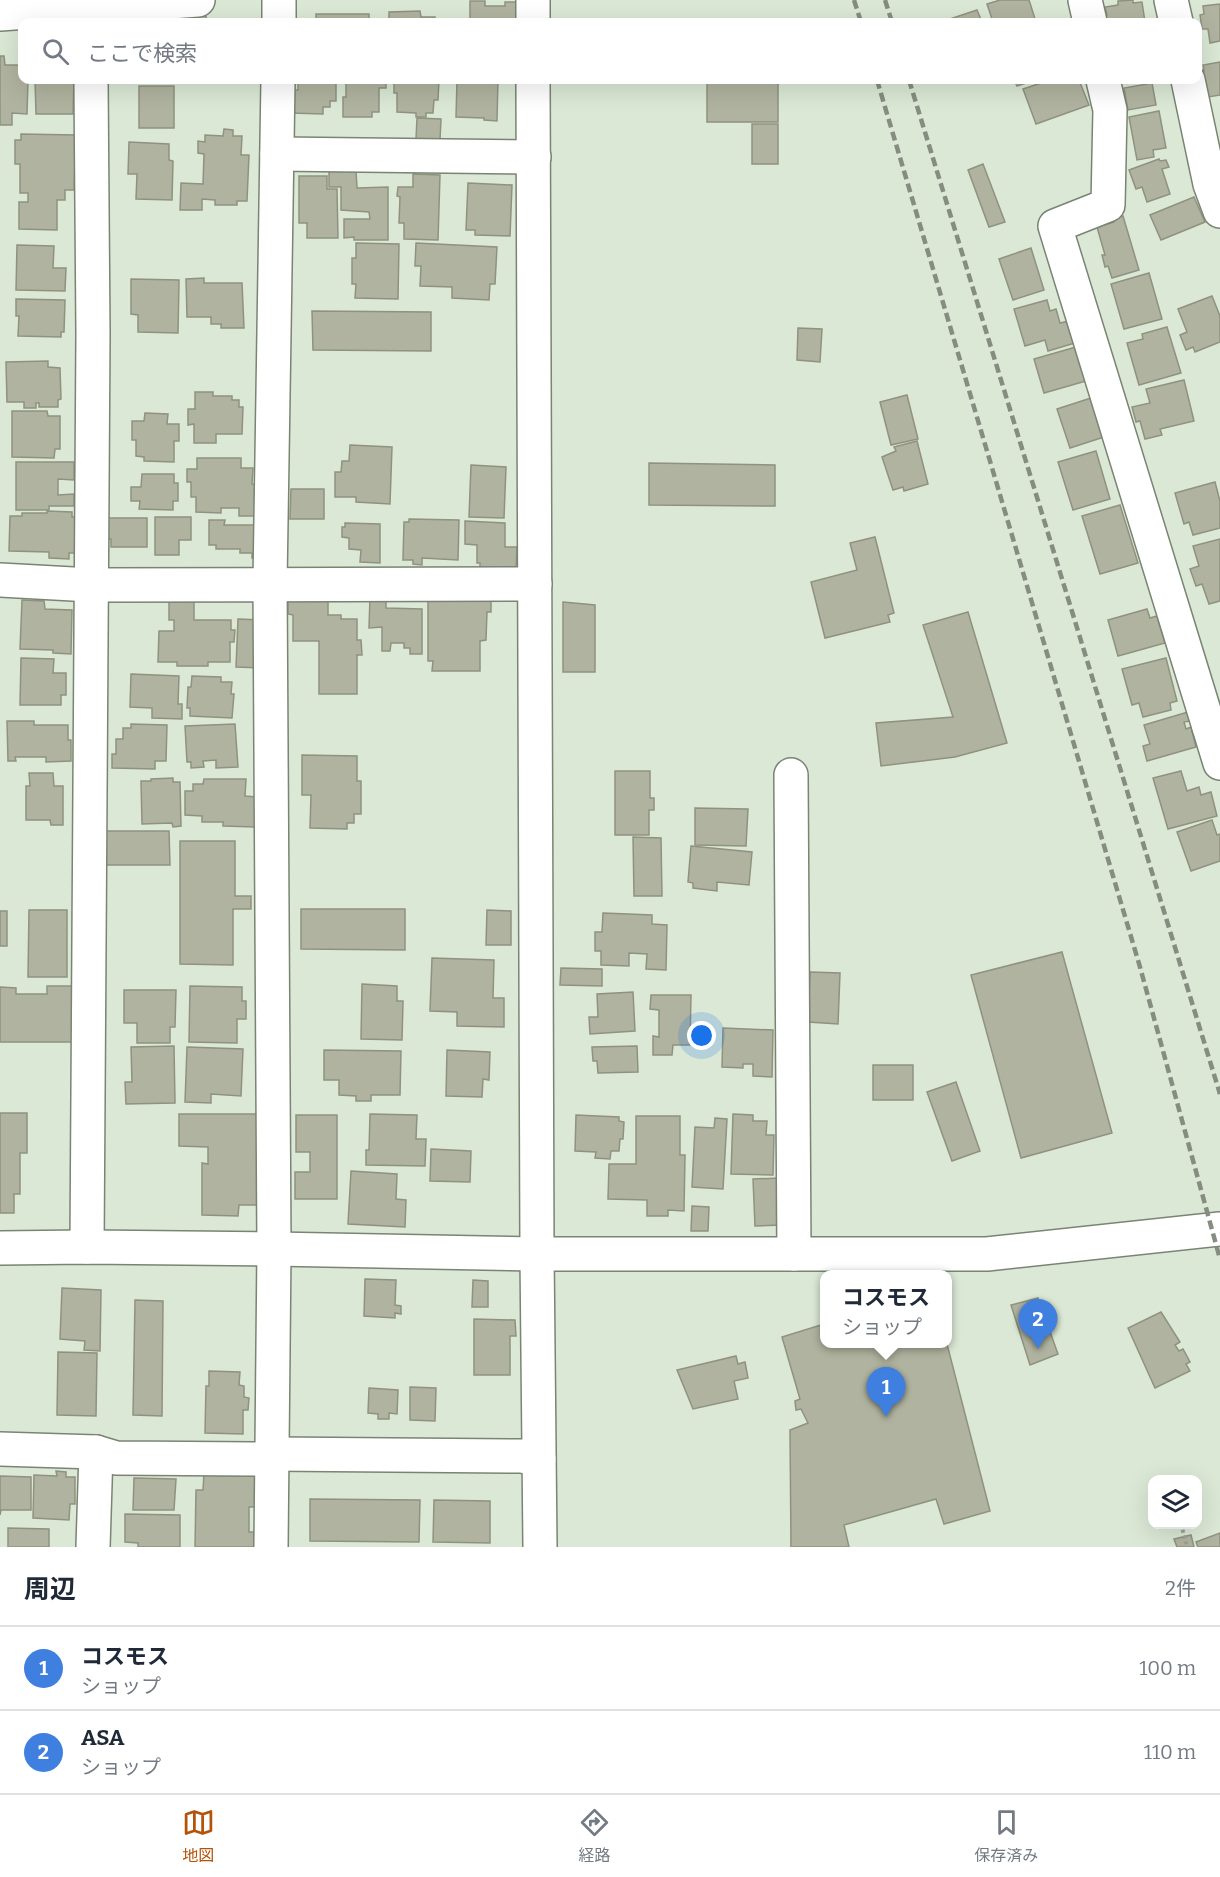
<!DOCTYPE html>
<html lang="ja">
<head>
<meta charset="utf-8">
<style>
	:root { --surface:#fff; --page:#f6f6f7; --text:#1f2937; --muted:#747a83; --line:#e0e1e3; --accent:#b45309 }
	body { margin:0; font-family:Bitter,"Noto Sans JP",serif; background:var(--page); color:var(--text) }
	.controls { position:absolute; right:18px; bottom:18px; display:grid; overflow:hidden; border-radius:12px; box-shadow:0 6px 24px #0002 }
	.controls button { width:54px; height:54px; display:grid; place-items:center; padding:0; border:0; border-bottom:2px solid var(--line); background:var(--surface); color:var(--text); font:30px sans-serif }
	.you { position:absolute; left:702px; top:1036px; width:21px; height:21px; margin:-15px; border:4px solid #fff; border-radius:50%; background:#1a73e8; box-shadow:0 0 0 9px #1a73e833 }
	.badge { display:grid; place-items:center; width:39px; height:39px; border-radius:50%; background:var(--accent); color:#fff; font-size:20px; font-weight:700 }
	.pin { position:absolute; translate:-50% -50px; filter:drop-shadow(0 2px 3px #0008) }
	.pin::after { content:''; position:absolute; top:32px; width:21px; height:18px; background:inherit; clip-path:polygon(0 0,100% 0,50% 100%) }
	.popup { position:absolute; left:820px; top:1270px; width:132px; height:78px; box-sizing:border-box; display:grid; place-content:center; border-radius:12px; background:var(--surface); filter:drop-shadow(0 2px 4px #0005); font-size:20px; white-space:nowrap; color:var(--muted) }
	.popup b { font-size:22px; color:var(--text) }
	.popup::after { content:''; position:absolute; left:50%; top:100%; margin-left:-12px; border:12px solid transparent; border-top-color:var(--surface) }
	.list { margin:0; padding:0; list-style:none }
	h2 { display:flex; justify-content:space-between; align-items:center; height:78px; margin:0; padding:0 24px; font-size:26px }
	h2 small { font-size:20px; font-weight:400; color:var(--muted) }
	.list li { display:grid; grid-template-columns:39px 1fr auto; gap:18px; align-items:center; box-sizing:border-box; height:84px; padding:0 24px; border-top:2px solid var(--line) }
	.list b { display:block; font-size:22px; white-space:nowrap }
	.list p { margin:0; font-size:20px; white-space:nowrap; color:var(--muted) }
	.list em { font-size:20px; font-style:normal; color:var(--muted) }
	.icon { flex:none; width:33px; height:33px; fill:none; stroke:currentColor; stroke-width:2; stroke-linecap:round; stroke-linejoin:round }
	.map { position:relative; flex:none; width:1220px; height:1547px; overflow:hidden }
	.search { position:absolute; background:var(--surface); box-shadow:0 6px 24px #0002; left:18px; right:18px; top:18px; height:66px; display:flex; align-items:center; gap:15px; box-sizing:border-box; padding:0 21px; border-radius:12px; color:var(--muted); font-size:22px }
	.sheet { height:246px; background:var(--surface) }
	nav { display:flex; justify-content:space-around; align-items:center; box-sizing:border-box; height:84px; border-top:2px solid var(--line); background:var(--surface); font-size:16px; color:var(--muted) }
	nav a { display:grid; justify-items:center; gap:3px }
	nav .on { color:var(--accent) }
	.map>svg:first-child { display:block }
	.building { fill:#b0b39f; stroke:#8f927f; stroke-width:1.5 }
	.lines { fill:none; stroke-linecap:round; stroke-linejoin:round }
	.minor-casing { stroke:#798473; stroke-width:36 }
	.path { stroke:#99a395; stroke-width:4; stroke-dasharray:3 3; stroke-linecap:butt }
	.minor { stroke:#fff; stroke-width:33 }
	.rail { stroke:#858d81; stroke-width:4.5; stroke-dasharray:9 4.5; stroke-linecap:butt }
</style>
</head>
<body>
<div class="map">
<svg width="1220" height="1547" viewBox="0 0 1220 1547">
	<rect width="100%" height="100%" fill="#dbe8d5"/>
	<g class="building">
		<polygon points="1000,0 1029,0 1036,22 993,22 987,4"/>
		<polygon points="1133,0 1133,3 1142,2 1145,22 1104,22 1103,15 1107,15 1105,7 1118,5 1118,1"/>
		<polygon points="470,1 485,1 485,6 505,6 505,2 519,2 519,22 464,22 464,20 470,20"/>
		<polygon points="1220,4 1220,41 1210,43 1208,29 1202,29 1200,15 1204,14 1203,6"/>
		<polygon points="977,10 982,22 941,22"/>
		<polygon points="420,11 421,17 435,17 435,22 389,22 389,12"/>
		<polygon points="316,14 369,14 369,22 301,22 301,19 316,19"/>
		<polygon points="206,16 207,22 177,22 177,17"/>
		<polygon points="0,56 4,56 5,65 22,65 22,80 28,80 27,114 12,113 12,125 0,125"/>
		<polygon points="1220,62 1220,95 1208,97 1200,72 1204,71 1203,65"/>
		<polygon points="35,80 74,80 73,114 36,114"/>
		<polygon points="116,80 154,80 154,81 116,82"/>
		<polygon points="298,80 336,80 336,101 330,101 330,107 323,107 323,114 290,113 291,90 298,90"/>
		<polygon points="346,80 386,80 386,88 379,88 379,112 372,112 372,117 343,117 343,97 346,97"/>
		<polygon points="394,80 439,80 438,100 434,100 433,113 426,113 426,117 416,117 416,113 397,112 397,93 394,93"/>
		<polygon points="457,80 498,80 497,121 484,120 484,118 456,117"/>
		<polygon points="598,80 674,80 674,82"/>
		<rect x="707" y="80" width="71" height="42"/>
		<polygon points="1014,80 1035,80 1017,86"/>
		<polygon points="1050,80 1069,80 1070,82 1079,80 1089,105 1036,124 1023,89"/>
		<polygon points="1152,83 1156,105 1128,110 1124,88"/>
		<rect x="139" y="86" width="35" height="42"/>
		<polygon points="1159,111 1166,148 1153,150 1154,157 1137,160 1129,117"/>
		<polygon points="417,118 441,119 440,140 416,139"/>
		<rect x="752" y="124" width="26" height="40"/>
		<polygon points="224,129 233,130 233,136 242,136 241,155 249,155 247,201 237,201 237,205 215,205 215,200 202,199 202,210 180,210 181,183 203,184 204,154 198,153 198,141 205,142 205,135 223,136"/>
		<polygon points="21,134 76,135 74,190 65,190 65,200 57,200 57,230 19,229 19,202 28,202 28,193 20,193 20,164 15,164 15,140 21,140"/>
		<polygon points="129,142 169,144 169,160 173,161 172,200 136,199 137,174 128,174"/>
		<polygon points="1159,159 1160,161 1166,160 1169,167 1162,169 1170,194 1147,202 1142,187 1136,189 1129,170"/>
		<polygon points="983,164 1005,222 989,227 968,170"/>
		<polygon points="356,170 357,188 388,187 388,240 354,240 354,237 344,238 344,219 370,219 369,212 341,210 341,187 329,187 329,171"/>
		<polygon points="413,174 440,175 438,240 404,239 404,223 399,223 400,197 397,196 398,187 413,187"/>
		<polygon points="299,176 327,176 327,189 337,189 338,238 307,238 307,223 299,223"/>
		<polygon points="468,183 512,185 510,236 475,235 475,230 466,230"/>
		<polygon points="1194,197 1205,222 1161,240 1150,215"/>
		<polygon points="1123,216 1139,270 1112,278 1108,266 1105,267 1102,255 1105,255 1097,227 1114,222 1113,219"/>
		<polygon points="356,243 399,244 398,299 355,298 356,284 352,284 352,258 356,258"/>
		<polygon points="416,243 497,247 495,284 490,284 489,300 452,298 452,287 420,286 421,266 415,266"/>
		<polygon points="17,245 54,246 53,268 66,268 65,291 16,290"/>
		<polygon points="1031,248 1044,290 1013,300 999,259"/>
		<polygon points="1149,273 1162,319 1124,329 1111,284"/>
		<polygon points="204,278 204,283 242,283 244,328 221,328 221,324 211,324 211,317 187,317 186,279"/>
		<polygon points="131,279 179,280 178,333 138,332 138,315 131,314"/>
		<polygon points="1212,296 1220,316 1220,342 1195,352 1193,347 1186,350 1180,335 1187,332 1178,309"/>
		<polygon points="16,299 65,300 64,332 61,332 61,337 18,336 19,316 16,316"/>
		<polygon points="1047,300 1050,311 1056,309 1060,323 1069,321 1075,343 1048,351 1045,340 1025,346 1014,309"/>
		<polygon points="312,311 431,312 431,351 313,350"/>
		<polygon points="1167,327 1181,373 1139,385 1127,343 1143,339 1142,334"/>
		<polygon points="798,328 822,329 820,362 797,360"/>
		<polygon points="1076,347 1086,381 1044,393 1034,359"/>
		<polygon points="48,361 48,367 60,368 61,399 58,400 58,407 39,407 39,403 36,403 36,408 24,408 24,402 7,402 6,362"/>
		<polygon points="1184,380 1194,421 1160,429 1162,435 1145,439 1140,421 1136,422 1132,407 1150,403 1146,389"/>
		<polygon points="195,392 213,392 213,396 232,396 232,400 239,400 239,407 243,407 242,434 216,434 216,443 194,443 194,424 188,425 188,409 195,409"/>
		<polygon points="907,395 918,439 891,445 880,402"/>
		<polygon points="1091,398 1104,437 1070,448 1057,409"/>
		<polygon points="12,411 47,411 48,416 60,416 60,449 55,449 54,458 12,457"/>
		<polygon points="145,413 168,414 167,424 179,424 179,441 174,441 174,462 144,461 144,457 136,456 136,440 132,440 132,421 144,421"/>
		<polygon points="917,441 928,484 904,491 903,487 893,490 882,457 896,451 894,447"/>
		<polygon points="350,445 392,447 390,504 356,502 356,497 335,497 335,472 341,472 342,461 349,461"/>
		<polygon points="1096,451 1110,499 1073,510 1058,462"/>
		<polygon points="197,458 241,458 241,468 253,468 252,484 259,485 259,516 239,516 239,508 221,508 221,513 196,512 196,497 191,497 191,482 187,482 187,469 197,469"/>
		<polygon points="16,462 74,462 74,480 58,479 58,495 74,494 74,506 49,506 49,510 16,510"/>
		<polygon points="649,463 775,465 775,506 649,505"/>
		<polygon points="471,465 506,467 504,518 469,517"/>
		<polygon points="142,474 174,474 174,483 178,483 178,501 173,501 173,510 139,509 140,501 131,501 131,487 141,487"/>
		<polygon points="1215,482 1220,501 1220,528 1193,535 1189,522 1184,524 1175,493"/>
		<polygon points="291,489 324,489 324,519 290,519"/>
		<polygon points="1120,505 1138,563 1100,574 1082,516"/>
		<polygon points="47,511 72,512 72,517 76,517 75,553 69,553 69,559 49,558 49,552 9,551 10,516 22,516 22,513 47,513"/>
		<polygon points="155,517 191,517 191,540 179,540 179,555 155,555"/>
		<polygon points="105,518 147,518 147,547 111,547 111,539 105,539"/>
		<polygon points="409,519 459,520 458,560 422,558 422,565 413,564 413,560 403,560 404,522 409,522"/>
		<polygon points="209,520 225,520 224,525 259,525 259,558 252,558 252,553 240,553 240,549 216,549 216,545 209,545"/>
		<polygon points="465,521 505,523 505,547 517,547 516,571 480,569 480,563 477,563 477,545 465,544"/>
		<polygon points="345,523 380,524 380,563 360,562 361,550 349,549 349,538 342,537 342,527 345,527"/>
		<polygon points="875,537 894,613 888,615 890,622 825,638 811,582 857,570 850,543"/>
		<polygon points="1220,539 1220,601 1209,604 1202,584 1196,586 1190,569 1199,566 1193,546"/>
		<polygon points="169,597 194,597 194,620 231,620 231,630 235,630 234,642 230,642 230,662 208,662 208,666 177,666 177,662 158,662 159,631 174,631 174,620 169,620"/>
		<polygon points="288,597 328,597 328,615 341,615 341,619 357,619 357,640 361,640 362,655 357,655 357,694 319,694 319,641 293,641 293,615 288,614"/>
		<polygon points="370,597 386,597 386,608 422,609 422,654 410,654 410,648 404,648 404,643 391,643 390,651 382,651 382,627 369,628"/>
		<polygon points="491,597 491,612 487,612 486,640 480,641 480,671 432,671 433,661 428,661 428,599"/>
		<polygon points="22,600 44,601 45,609 72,610 71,654 53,653 53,650 20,649"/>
		<polygon points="563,602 595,605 595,672 563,672"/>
		<polygon points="1147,609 1150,618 1157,616 1165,643 1118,656 1108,620"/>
		<polygon points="968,612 1007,743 955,757 881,766 876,723 953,717 923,625"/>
		<polygon points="238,619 260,620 259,668 236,667"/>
		<polygon points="21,658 54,659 53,673 66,673 66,695 61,695 61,705 20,705"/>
		<polygon points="1166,658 1177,701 1170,703 1171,710 1143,717 1139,703 1132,705 1122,669"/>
		<polygon points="131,674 179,676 178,704 182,704 182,719 152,718 152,708 130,707"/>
		<polygon points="192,676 221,677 221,682 232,682 231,694 234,694 232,718 190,716 190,708 187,708 188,687 191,687"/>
		<polygon points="1188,712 1190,721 1184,722 1186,729 1191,727 1196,747 1147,761 1143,746 1150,744 1144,725"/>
		<polygon points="7,721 34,721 34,725 68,725 68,740 71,740 71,761 46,762 46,757 15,757 16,761 8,761"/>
		<polygon points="131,724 167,725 166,761 155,761 155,769 112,768 112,754 116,754 116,739 123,739 123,728 131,728"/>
		<polygon points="235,724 238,767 216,768 216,760 203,761 204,767 191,768 191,762 187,762 185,726"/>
		<polygon points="302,755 357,756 357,781 361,781 361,814 354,814 354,823 347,823 347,829 310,828 311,795 302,795"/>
		<polygon points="615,771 650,771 650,798 654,798 654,810 649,810 649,835 615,835"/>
		<polygon points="1181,771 1187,791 1199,787 1201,795 1211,792 1217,816 1168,829 1153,778"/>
		<polygon points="29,773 53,773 54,786 63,786 63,825 51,825 50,820 26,820 26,786 30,786"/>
		<polygon points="173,778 173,782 180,782 181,826 173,827 172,823 142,824 141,781 151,781 151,779"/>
		<polygon points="204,779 246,779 245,796 257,797 257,827 223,826 223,822 202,822 202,816 185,815 185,791 193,791 193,784 203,784"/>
		<polygon points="695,808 748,809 746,846 695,845"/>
		<polygon points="1212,820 1217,835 1220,834 1220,861 1191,871 1177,832"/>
		<polygon points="106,831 169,831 170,865 106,865"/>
		<polygon points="633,837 661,838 662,896 634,896"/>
		<polygon points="180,841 235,841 235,896 251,896 251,909 233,909 233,965 180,964"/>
		<polygon points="691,846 752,852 749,885 717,882 717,891 693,888 693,883 688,882"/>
		<polygon points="301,909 405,909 405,950 301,949"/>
		<polygon points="29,910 67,910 67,977 28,977"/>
		<polygon points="487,910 511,911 511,945 486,945"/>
		<rect x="0" y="911" width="7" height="35"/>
		<polygon points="603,913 652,915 652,924 667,925 666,970 646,969 647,954 629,953 629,966 601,965 601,951 595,951 595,932 602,932"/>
		<polygon points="1062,952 1112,1133 1021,1158 971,975"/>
		<polygon points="432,958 494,960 493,998 504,998 504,1027 457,1026 457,1012 430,1011"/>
		<polygon points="561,968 602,969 602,986 560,985"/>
		<polygon points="810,972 840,973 838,1024 808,1022"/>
		<polygon points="362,984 397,986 397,1001 403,1001 402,1040 361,1039"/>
		<polygon points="47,986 72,986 72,1042 0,1042 0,987 16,988 16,994 47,994"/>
		<polygon points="190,986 242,987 242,1001 246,1001 246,1019 237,1019 237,1043 189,1042"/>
		<polygon points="124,990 176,990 175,1027 170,1027 170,1043 137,1043 137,1023 124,1023"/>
		<polygon points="633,992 635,1031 590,1034 589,1017 598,1017 597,994"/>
		<polygon points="651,995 691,995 690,1045 673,1045 672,1055 653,1055 653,1036 659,1037 659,1010 650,1009"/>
		<polygon points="723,1028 773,1030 772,1077 753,1076 753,1064 743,1064 743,1068 722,1067"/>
		<polygon points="174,1046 175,1103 126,1104 125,1082 132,1082 131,1047"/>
		<polygon points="637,1046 638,1072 598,1073 597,1061 593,1061 592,1047"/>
		<polygon points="187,1047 243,1049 241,1096 211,1094 211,1103 185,1102"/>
		<polygon points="324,1050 401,1051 400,1095 371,1095 371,1101 356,1101 356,1096 339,1095 339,1080 324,1080"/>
		<polygon points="447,1050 490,1052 489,1080 483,1079 482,1097 446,1096"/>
		<rect x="873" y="1065" width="40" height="35"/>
		<polygon points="956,1082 980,1151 952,1161 927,1092"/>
		<polygon points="0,1113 27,1113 27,1153 20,1153 20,1194 14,1194 14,1213 0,1213"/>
		<polygon points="179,1114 257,1114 257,1205 239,1205 238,1216 202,1215 202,1163 208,1164 208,1147 179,1146"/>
		<polygon points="370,1114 417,1115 416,1139 426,1139 425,1166 366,1165 366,1150 369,1150"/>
		<polygon points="733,1114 753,1115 753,1121 767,1121 766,1135 774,1135 773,1175 731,1174"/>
		<polygon points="296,1115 337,1115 337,1199 295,1199 295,1172 310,1172 310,1152 296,1152"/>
		<polygon points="576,1115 619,1117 619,1121 624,1122 623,1139 620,1139 619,1151 611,1151 610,1159 595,1158 596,1152 575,1151"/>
		<polygon points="636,1116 680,1116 680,1155 685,1155 684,1211 668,1210 668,1216 647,1216 647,1200 608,1199 609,1164 636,1164"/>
		<polygon points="715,1118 727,1119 723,1189 692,1187 695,1127 714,1128"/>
		<polygon points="431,1149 471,1151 470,1182 430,1181"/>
		<polygon points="351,1171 397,1174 396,1199 406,1200 405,1227 348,1224"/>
		<polygon points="780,1178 782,1225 755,1226 753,1179"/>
		<polygon points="692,1206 709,1207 708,1231 691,1231"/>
		<polygon points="365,1279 396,1280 395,1305 401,1306 401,1314 395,1313 395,1318 364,1316"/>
		<polygon points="473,1280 488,1281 488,1307 472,1307"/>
		<polygon points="62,1288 101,1290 100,1351 84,1350 85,1341 60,1339"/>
		<polygon points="1038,1298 1058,1354 1030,1365 1011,1305"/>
		<polygon points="135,1300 163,1301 162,1416 133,1415"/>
		<polygon points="1161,1312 1180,1342 1175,1345 1179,1351 1183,1349 1190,1362 1186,1364 1190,1371 1155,1388 1128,1328"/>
		<polygon points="474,1319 515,1320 516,1336 510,1336 510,1375 474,1375"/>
		<polygon points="824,1324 824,1344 947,1344 990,1511 944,1524 936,1499 844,1525 849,1547 791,1547 790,1430 808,1423 801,1409 796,1410 795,1401 800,1399 782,1337"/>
		<polygon points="58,1352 97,1353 96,1416 57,1415"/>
		<polygon points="736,1356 738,1364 745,1362 748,1378 734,1381 738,1399 693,1409 677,1370"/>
		<polygon points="209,1371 240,1372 239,1385 244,1386 244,1397 249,1398 248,1410 243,1410 243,1434 205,1433 206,1386 209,1386"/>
		<polygon points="410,1387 436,1388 435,1421 410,1420"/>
		<polygon points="369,1388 398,1390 397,1414 389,1413 389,1419 378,1419 378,1414 368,1413"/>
		<polygon points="56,1471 66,1472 66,1477 75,1477 75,1504 70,1504 69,1520 33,1518 34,1475 57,1476"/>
		<polygon points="204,1474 257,1475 256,1507 249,1507 249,1532 254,1532 254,1547 195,1547 196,1490 203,1490"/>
		<polygon points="0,1476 31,1477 31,1510 1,1510 0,1515"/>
		<polygon points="134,1478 176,1479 174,1510 133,1510"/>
		<polygon points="310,1499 420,1500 419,1542 310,1541"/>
		<polygon points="434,1500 490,1501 490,1543 433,1542"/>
		<polygon points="125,1514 180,1515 180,1547 138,1547 138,1543 125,1542"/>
		<polygon points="8,1528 49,1529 49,1547 8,1547"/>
		<polygon points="1220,1533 1220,1547 1198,1547 1196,1542"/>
		<polygon points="1191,1535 1194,1547 1177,1547 1174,1539"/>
	</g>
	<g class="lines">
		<g class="minor-casing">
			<g id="minor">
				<polyline points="533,0 533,22"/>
				<polyline points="1085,0 1090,22"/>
				<polyline points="1171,0 1176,22"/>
				<polyline points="0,14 198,0"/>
				<polyline points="279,22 279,0"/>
				<polyline points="533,80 537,1254 540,1547"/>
				<polyline points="1103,80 1110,110 1108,205 1055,226 1209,727 1220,723"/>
				<polyline points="1188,80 1210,184 1220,211"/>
				<polyline points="277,154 534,157"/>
				<polyline points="0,580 91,585 535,584"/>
				<polyline points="1209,727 1220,763"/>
				<polyline points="791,775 794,1254"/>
				<polyline points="87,1247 93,334 91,80"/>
				<polyline points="0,1248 87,1247 274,1249 537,1254 987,1254 1220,1229"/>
				<polyline points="0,1449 96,1452 116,1458 271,1459"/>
				<polyline points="272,1454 521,1456 539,1459"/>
				<polyline points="93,1547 96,1452"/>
				<polyline points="271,1547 274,1249 270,583 278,80"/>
			</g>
		</g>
		<polyline class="path" points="1181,1524 1187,1547"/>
		<use href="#minor" class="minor"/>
		<g class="rail">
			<polyline points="854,0 861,22"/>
			<polyline points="885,0 892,22"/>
			<polyline points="877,80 1140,967 1220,1259"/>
			<polyline points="909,80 1220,1094"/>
		</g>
	</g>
</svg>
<div class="controls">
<button><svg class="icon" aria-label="layers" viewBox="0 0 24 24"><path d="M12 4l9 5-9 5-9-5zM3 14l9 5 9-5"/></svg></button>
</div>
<div class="you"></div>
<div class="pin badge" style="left:886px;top:1417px;background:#3f7fe0">1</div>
<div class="popup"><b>コスモス</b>ショップ</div>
<div class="pin badge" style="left:1038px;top:1349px;background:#3f7fe0">2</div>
<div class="search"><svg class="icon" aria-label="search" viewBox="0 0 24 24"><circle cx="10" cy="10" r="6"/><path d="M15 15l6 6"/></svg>ここで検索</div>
</div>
<section class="sheet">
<h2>周辺<small>2件</small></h2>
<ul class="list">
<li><span class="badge" style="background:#3f7fe0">1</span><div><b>コスモス</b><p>ショップ</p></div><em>100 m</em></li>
<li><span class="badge" style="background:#3f7fe0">2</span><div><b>ASA</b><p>ショップ</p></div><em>110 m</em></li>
</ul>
</section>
<nav>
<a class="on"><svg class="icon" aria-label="map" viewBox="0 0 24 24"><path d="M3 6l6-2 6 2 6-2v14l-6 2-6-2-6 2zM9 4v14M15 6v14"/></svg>地図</a>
<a><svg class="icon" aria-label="directions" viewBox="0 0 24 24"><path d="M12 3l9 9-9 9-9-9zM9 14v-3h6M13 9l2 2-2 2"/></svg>経路</a>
<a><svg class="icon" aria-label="saved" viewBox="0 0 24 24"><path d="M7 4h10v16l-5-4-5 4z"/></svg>保存済み</a>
</nav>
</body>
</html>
